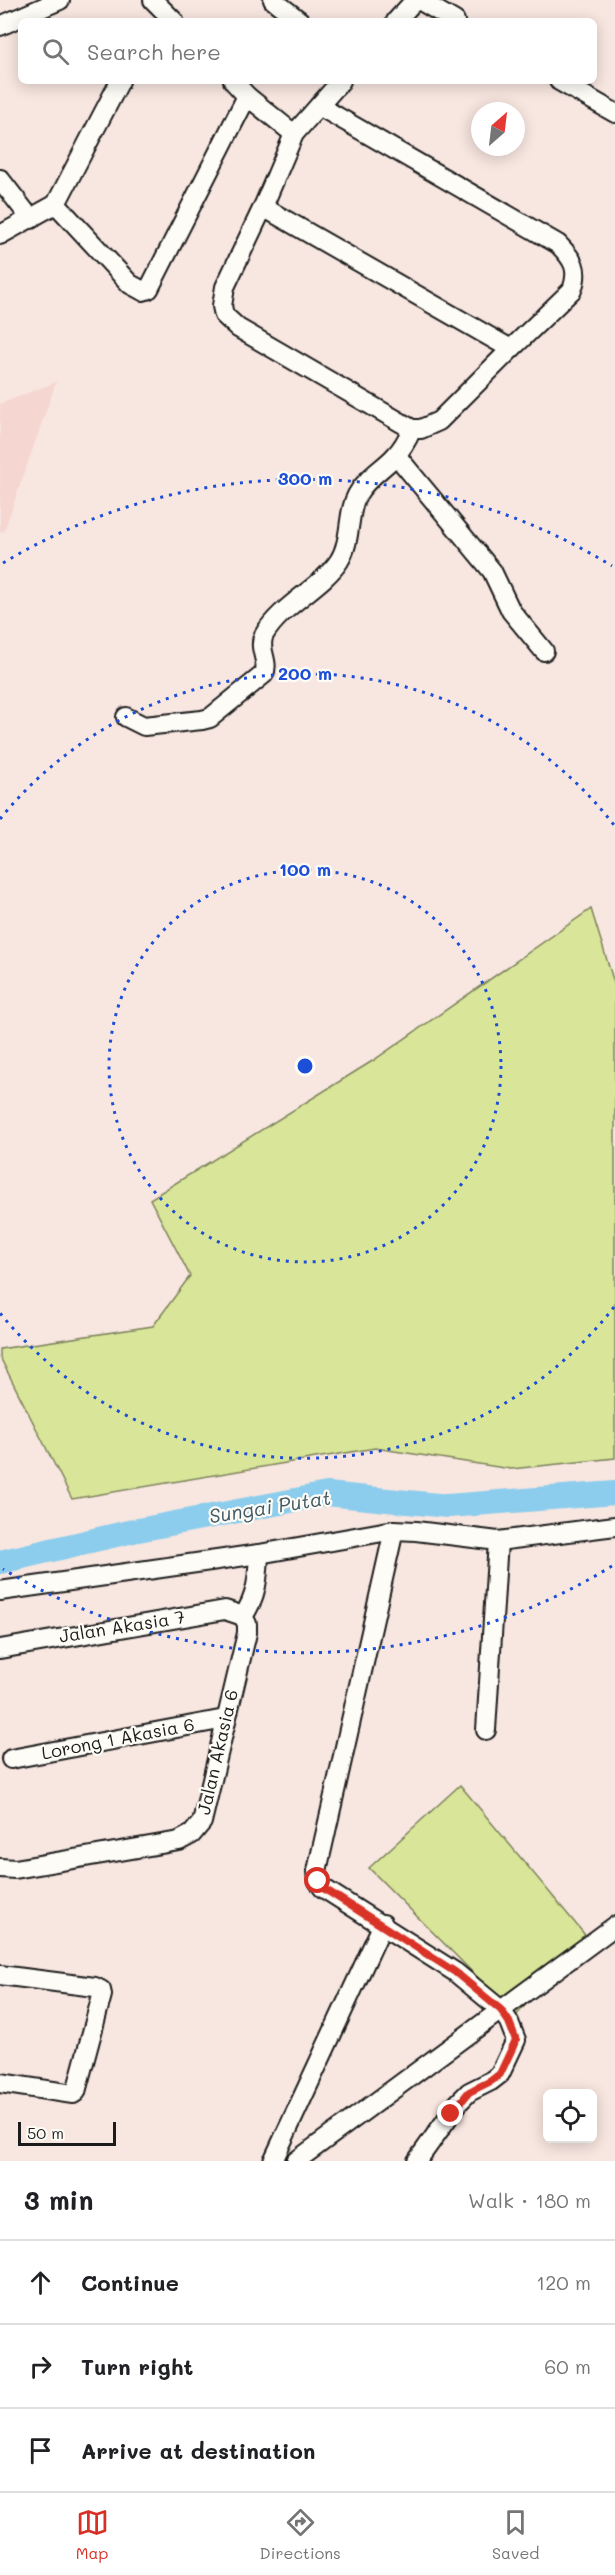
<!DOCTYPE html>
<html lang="en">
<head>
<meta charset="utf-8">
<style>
	:root { --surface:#fff; --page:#f2f2f2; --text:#202124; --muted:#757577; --line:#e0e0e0; --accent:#d93025 }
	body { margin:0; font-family:Mali,sans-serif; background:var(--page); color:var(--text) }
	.controls { position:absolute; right:18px; bottom:18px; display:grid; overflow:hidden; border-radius:9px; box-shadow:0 3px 15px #0003 }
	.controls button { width:54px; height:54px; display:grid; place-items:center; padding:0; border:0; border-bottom:2px solid var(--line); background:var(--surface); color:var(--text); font:30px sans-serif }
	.compass { position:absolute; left:471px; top:102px; width:54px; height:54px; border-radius:50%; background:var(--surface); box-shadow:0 3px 15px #0003; rotate:28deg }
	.scale { position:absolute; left:18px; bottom:15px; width:98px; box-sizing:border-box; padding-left:6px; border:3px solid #1c1c1c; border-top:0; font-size:16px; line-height:21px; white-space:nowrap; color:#1c1c1c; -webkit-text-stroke:4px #fdfcf7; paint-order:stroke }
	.stop { position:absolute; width:18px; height:18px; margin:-14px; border:4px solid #d93025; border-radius:50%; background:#fff }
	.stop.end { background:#d93025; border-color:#fff; box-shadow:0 2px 6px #0008 }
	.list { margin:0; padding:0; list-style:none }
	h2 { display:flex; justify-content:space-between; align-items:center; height:78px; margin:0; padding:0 24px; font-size:26px }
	h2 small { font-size:20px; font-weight:400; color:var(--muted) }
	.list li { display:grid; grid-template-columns:39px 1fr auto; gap:18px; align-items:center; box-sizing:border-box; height:84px; padding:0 24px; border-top:2px solid var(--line) }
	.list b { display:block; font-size:22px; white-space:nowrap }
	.list em { font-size:20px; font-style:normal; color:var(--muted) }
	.icon { flex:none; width:33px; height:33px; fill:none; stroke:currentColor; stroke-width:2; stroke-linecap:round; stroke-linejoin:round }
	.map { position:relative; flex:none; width:615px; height:2161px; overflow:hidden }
	.search { position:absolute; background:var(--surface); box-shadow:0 3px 15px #0003; left:18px; right:18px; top:18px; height:66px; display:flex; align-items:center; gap:15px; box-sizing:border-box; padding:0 21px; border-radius:9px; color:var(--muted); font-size:22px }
	.sheet { height:330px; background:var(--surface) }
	nav { display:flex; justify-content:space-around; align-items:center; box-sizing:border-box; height:84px; border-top:2px solid var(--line); background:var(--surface); font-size:16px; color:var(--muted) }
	nav a { display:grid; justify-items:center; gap:3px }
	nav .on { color:var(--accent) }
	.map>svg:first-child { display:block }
	.built { fill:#f5d6d0 }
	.green { fill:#d9e699; stroke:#7a815a; stroke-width:1.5 }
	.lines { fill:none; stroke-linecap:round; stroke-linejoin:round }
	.river { stroke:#8ccded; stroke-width:24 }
	.minor-casing { stroke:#1c1c1c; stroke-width:22 }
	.minor { stroke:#fdfcf7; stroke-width:18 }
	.route { stroke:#d93025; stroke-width:8 }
	.ring { fill:none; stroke:#1d4ed8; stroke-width:3; stroke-dasharray:3 6 }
	.labels { text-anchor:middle; stroke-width:4.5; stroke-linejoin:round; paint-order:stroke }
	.street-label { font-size:18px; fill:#1c1c1c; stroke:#fdfcf7 }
	.water-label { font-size:20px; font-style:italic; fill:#435a65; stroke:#fdfcf7 }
	.centre { fill:#1d4ed8; stroke:#fdfcf7; stroke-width:3 }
	.ring-label { font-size:18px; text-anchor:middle; font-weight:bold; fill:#1d4ed8; stroke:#fdfcf7; stroke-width:4.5; stroke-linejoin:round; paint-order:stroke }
</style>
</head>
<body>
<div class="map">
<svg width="615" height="2161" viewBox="0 0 615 2161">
	<rect width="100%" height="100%" fill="#f8e6e0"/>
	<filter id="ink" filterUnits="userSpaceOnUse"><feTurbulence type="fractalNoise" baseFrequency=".0167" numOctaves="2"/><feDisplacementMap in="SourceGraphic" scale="12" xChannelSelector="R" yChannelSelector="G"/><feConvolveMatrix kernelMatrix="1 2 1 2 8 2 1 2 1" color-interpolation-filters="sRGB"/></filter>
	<g filter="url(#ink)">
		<polygon class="built" points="56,382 4,531 0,532 0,404"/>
		<g class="green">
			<polygon points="591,909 615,986 615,1458 511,1469 375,1448 72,1499 0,1357 0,1349 153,1326 190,1276 150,1199 374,1060"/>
			<polygon points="460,1785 585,1935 516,2016 369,1868"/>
		</g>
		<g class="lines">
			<polyline class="river" points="0,1562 133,1531 327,1494 448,1506 615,1493"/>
			<g class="minor-casing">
				<g id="minor">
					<polyline points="153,0 174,21"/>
					<polyline points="273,0 300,21"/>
					<polyline points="419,0 455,21"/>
					<polyline points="396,21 415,0"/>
					<polyline points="0,26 60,0"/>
					<polyline points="233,81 247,96 294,134"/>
					<polyline points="341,81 294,134 263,207 225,287 222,306 224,315 238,328 412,429 421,429 439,421 511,349"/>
					<polyline points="559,81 615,113"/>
					<polyline points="0,179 31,219"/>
					<polyline points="56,204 130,284 143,291 149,289 247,96"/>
					<path d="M263,207L511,349L572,290C580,269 573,259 558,244L319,106"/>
					<polyline points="0,235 56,204 120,81"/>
					<polyline points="396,455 492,571 511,611 544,651"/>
					<path d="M126,717L144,726L202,720L210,718L264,674C270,661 257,649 264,635C280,606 322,587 339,561C352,541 347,513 357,495C366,478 383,469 395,456C403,448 408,438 412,429"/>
					<polyline points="394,1530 317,1871 318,1881 323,1888 455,1972 501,2010 509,2022 516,2040 500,2074 491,2081 469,2092 459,2102 417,2161"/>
					<polyline points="0,1591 259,1554 394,1530 416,1531 498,1541 615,1526"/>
					<path d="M243,1616C257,1597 258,1577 259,1554"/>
					<polyline points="0,1649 225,1610 243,1616"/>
					<polyline points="486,1730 498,1541"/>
					<polyline points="11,1759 225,1719"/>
					<polyline points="0,1868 15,1869 179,1841 192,1834 202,1822 247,1633 247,1624 243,1616"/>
					<polyline points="0,1975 95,1987 101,1990 102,1995 76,2092 73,2094 0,2083"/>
					<polyline points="273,2161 383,1924"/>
					<polyline points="296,2161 615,1926"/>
				</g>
			</g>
			<use href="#minor" class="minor"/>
		</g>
	</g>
	<g class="lines" filter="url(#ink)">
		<polyline class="route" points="318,1881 323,1888 455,1972 501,2010 509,2022 516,2040 500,2074 491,2081 469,2092 451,2114"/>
	</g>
	<g class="ring">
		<circle cx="305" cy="1066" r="196"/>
		<path d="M614 1307A392 392 0 0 1 0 1313M0 819A392 392 0 0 1 614 825"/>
		<path d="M612 1566A587 587 0 0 1 3 1569M3 563A587 587 0 0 1 612 566"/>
	</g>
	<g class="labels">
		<g class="street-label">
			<text transform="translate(122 1627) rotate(-9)" y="6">Jalan Akasia 7</text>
			<text transform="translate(118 1739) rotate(-11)" y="6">Lorong 1 Akasia 6</text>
			<text transform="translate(218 1752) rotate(-77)" y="6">Jalan Akasia 6</text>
		</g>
		<g class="water-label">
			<text transform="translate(270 1507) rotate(-9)" y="7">Sungai Putat</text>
		</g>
	</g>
	<circle cx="305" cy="1066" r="9" class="centre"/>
	<g class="ring-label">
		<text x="305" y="485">300 m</text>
		<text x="305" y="680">200 m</text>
		<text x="305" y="876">100 m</text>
	</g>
</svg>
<div class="controls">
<button><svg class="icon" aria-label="locate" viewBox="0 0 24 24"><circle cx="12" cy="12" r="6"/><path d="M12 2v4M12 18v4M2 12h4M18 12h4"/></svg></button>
</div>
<svg class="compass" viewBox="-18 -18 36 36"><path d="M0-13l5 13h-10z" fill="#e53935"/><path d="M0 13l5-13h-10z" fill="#757577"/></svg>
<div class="scale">50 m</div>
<div class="stop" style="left:318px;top:1881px"></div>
<div class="stop end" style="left:451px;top:2114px"></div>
<div class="search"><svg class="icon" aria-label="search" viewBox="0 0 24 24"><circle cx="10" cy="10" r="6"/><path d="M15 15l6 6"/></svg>Search here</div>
</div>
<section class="sheet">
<h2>3 min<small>Walk · 180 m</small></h2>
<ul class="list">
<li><svg class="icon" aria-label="ahead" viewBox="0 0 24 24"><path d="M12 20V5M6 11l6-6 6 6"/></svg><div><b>Continue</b></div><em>120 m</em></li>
<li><svg class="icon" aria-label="right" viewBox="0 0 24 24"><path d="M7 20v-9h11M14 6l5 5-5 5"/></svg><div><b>Turn right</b></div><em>60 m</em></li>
<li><svg class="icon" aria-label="arrive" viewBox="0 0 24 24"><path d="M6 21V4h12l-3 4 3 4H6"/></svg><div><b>Arrive at destination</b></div></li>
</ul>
</section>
<nav>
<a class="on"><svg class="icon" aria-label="map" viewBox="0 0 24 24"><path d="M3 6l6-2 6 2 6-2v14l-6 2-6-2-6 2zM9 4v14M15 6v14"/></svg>Map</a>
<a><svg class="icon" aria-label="directions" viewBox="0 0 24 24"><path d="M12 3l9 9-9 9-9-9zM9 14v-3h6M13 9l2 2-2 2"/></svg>Directions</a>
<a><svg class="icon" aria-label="saved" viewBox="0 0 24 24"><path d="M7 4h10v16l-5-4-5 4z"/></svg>Saved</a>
</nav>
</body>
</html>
